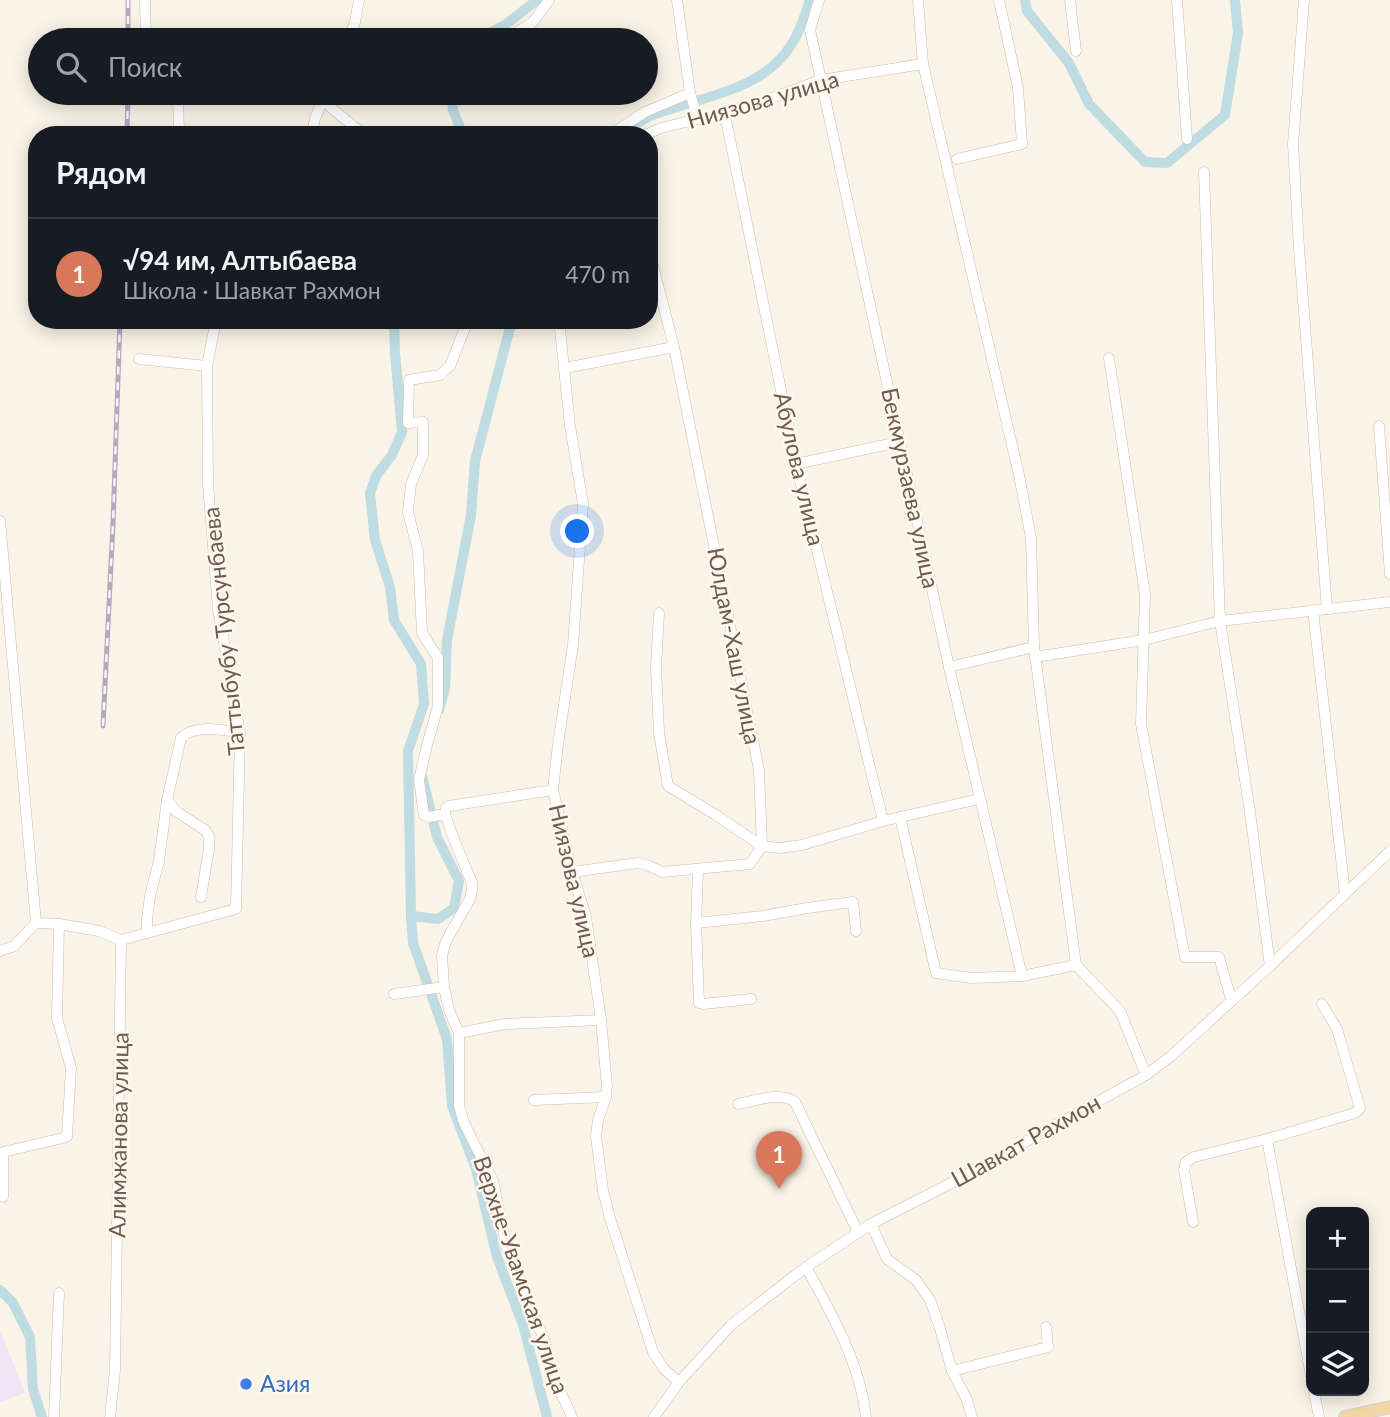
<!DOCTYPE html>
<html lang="ru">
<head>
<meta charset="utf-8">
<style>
	:root { --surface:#171b24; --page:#242831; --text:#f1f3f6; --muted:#9ea1a6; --line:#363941; --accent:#d87759 }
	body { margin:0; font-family:Lato,sans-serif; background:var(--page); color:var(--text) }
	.controls { position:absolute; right:21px; bottom:21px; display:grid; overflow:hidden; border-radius:14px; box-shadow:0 4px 18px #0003 }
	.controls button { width:63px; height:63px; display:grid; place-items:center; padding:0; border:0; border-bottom:2px solid var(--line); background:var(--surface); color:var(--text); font:35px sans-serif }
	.you { position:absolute; left:578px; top:532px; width:24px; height:24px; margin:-18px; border:5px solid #fff; border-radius:50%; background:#1a73e8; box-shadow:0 0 0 10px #1a73e833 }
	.badge { display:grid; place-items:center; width:46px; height:46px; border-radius:50%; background:var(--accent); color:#fff; font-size:23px; font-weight:700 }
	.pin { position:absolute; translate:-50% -58px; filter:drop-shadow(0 2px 4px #0008) }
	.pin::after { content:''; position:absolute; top:37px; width:24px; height:21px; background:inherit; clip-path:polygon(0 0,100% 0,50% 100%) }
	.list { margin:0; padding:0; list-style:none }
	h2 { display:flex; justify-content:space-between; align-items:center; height:91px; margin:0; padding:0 28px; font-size:30px }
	h2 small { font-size:23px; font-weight:400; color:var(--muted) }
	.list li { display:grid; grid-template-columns:46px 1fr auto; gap:21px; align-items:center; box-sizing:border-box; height:112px; padding:0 28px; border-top:2px solid var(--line) }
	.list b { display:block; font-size:26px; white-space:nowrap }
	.list p { margin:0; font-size:23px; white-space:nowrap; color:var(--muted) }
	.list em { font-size:23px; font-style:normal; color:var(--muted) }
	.icon { flex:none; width:38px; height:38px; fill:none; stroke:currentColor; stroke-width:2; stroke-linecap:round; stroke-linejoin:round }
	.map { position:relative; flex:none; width:1390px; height:1417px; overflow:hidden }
	.search { position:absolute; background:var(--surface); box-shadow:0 4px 18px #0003; left:28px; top:28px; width:630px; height:77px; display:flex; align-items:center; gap:18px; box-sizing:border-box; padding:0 24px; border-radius:38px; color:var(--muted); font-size:26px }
	.panel { position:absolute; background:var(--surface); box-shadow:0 4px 18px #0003; left:28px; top:126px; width:630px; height:203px; border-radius:28px }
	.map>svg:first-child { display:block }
	.education { fill:#f0e4f7 }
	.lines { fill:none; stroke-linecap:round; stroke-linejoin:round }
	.canal { stroke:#bedce2; stroke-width:10 }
	.minor-casing { stroke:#cbbbae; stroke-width:11 }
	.major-casing { stroke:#d7d1cd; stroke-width:14 }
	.minor { stroke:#fff; stroke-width:10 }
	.major { stroke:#f2d7a6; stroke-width:12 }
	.rail-casing { stroke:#b6a7c3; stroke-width:5 }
	.rail { stroke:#fdf7ed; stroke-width:2.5; stroke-dasharray:8; stroke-linecap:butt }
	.shop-dot { fill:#3f7fe0; stroke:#fdf7ed; stroke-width:2.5 }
	.labels { text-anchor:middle; stroke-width:5; stroke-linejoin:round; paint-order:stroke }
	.street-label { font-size:23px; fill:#715b4e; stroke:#fdf7ed }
	.shop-label { font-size:23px; fill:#366cbe; stroke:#fdf7ed; text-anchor:start }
</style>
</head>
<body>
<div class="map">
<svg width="1390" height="1417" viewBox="0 0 1390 1417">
	<rect width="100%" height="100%" fill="#faf3e7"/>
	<polygon class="education" points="0,1330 25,1393 0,1402"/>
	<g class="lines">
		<g class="canal">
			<polyline points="1025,0 1027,11 1069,63 1089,104 1145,162 1167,163 1225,115 1238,33 1235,0"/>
			<polyline points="477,40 505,25 537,0"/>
			<polyline points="451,93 453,110 463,135"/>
			<path d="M620,135C629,129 638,122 648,117C695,97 762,93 791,45C800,32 805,15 810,0"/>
			<polyline points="394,320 395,353 402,432 392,455 376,476 370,493 375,540 390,587 394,620 421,664 424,704 408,751 411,916 413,943 447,1039 452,1106 476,1169 497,1257 523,1325 547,1417"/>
			<polyline points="439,710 445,689 447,640 471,515 475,461 512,320"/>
			<polyline points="411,916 438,919 454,908 459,881 437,837 422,776"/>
			<polyline points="0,1290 13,1303 30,1337 33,1389 42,1417"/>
		</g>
		<g class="minor-casing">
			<g id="minor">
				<polyline points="145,0 146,40"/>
				<polyline points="677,0 690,93 698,119"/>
				<polyline points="819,0 810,30 821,80 949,667 1022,976"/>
				<polyline points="918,0 923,64 1019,475 1031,538 1034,647 1076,965"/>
				<polyline points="1070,0 1076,51"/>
				<polyline points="1177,0 1187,139"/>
				<polyline points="1304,0 1293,144 1299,248 1327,609"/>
				<polyline points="510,37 533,22 549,0"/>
				<polyline points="348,40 355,22 359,0"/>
				<polyline points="178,93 179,135"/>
				<polyline points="323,101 364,135"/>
				<polyline points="725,115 796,464 883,821"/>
				<polyline points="312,135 315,118 326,93"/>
				<polyline points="610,135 645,112 690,93"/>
				<polyline points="645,135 661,128 698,119 725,115 821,80 923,64"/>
				<polyline points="957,159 1022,144 1018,88 999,0"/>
				<polyline points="1204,172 1220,621 1250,812 1270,966"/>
				<polyline points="468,320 450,366 440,375 409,380 408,423 423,422 423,455 411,484 408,512 418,551 422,633 438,658 438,706 426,749 419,780 424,815 429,817 445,814 446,808 449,806 553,790"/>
				<polyline points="559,320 570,426 583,504 573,645 558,744 553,790 572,872 586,917 601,1020 607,1086 606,1097 598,1120 596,1136 603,1191 610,1218 653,1352 664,1369 679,1382"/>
				<polyline points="1109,358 1145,594 1141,724 1185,957 1219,957 1231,999"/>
				<polyline points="139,359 207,366"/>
				<polyline points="565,368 674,347"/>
				<polyline points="1379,426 1390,574"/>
				<polyline points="796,464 899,442"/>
				<polyline points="0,521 36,923"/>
				<polyline points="1313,610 1345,894"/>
				<polyline points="659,613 656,668 659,733 668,786 716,815 762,846 779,848 802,845 883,821 979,799"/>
				<polyline points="1035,657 1144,640 1220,621 1390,602"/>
				<polyline points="949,667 1034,647"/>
				<polyline points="167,800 177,812 205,830 209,836 209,849 201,897"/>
				<polyline points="445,814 453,837 472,883 472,890 470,899 451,932 445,944 442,956 444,987 449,1010 459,1033 459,1106 464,1123 493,1181 506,1245 545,1342 554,1378 572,1417"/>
				<polyline points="900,817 936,973 972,978 1022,976 1076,965 1120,1011 1146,1075"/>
				<polyline points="698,870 696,923 699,1003 703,1004 751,999"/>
				<polyline points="572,872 638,863 647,865 662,872 750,864 762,846 759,770 674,347 649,250"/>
				<polyline points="36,923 59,924 99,931 121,940 115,1370 110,1417"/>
				<polyline points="696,923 763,916 807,908 853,902 856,931"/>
				<path d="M147,933V919L150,896L159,861L167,800L181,738C195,724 223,730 240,733"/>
				<polyline points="121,940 236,909 240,733 218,609 208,484 207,366 216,320"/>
				<polyline points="0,951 14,946 36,923"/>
				<polyline points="394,994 444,987"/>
				<polyline points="459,1033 505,1024 601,1020"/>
				<polyline points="534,1100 606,1097"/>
				<path d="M738,1104C755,1101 781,1091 795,1102L858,1232"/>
				<polyline points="1267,1139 1311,1376"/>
				<polyline points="3,1197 3,1152 67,1137 71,1068 57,1018 59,924"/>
				<polyline points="1193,1222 1184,1170 1186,1162 1194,1157 1267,1139 1355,1113 1360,1108 1337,1029 1322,1004"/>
				<polyline points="871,1224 887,1259 916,1280 930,1300 939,1325 952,1371 967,1400 972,1417"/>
				<path d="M806,1267C832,1314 860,1363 866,1417"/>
				<polyline points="952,1371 1048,1347 1046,1327"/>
				<polyline points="1314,1391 1319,1417"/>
				<polyline points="54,1417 59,1293"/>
				<polyline points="654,1417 679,1382 731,1325 806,1267 871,1224 953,1182 1146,1075 1170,1057 1270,966 1390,851"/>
			</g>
		</g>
		<g class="major-casing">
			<polyline id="major" points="1345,1417 1390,1407"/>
		</g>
		<use href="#minor" class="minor"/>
		<use href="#major" class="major"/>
		<g class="rail-casing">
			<g id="rail">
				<polyline points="128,40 128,0"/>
				<polyline points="127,135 128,93"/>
				<polyline points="103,726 113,524 120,320"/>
			</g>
		</g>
		<use href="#rail" class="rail"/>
	</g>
	<circle class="shop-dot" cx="246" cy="1384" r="7"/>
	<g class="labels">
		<g class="street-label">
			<text transform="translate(763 100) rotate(-16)" y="8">Ниязова улица</text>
			<text transform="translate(799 469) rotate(77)" y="8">Абулова улица</text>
			<text transform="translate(910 488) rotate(78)" y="8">Бекмурзаева улица</text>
			<text transform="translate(224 631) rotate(-96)" y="8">Таттыбубу Турсунбаева</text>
			<text transform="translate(734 646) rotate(79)" y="8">Юлдам-Хаш улица</text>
			<text transform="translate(574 881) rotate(77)" y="8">Ниязова улица</text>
			<text transform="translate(119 1135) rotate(-89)" y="8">Алимжанова улица</text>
			<text transform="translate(1026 1141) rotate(-29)" y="8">Шавкат Рахмон</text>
			<text transform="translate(521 1275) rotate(71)" y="8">Верхне-Увамская улица</text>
		</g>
		<g class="shop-label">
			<text x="260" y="1392">Азия</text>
		</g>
	</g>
</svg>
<div class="controls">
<button>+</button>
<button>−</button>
<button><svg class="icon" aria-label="layers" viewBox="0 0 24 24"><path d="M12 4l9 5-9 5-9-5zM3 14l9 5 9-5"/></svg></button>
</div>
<div class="you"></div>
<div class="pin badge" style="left:779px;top:1189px">1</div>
<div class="search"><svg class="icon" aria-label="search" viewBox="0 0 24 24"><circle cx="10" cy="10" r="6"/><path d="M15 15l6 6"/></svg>Поиск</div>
<section class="panel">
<h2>Рядом<small></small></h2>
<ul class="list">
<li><span class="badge">1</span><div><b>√94 им, Алтыбаева</b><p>Школа · Шавкат Рахмон</p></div><em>470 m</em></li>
</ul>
</section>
</div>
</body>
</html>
